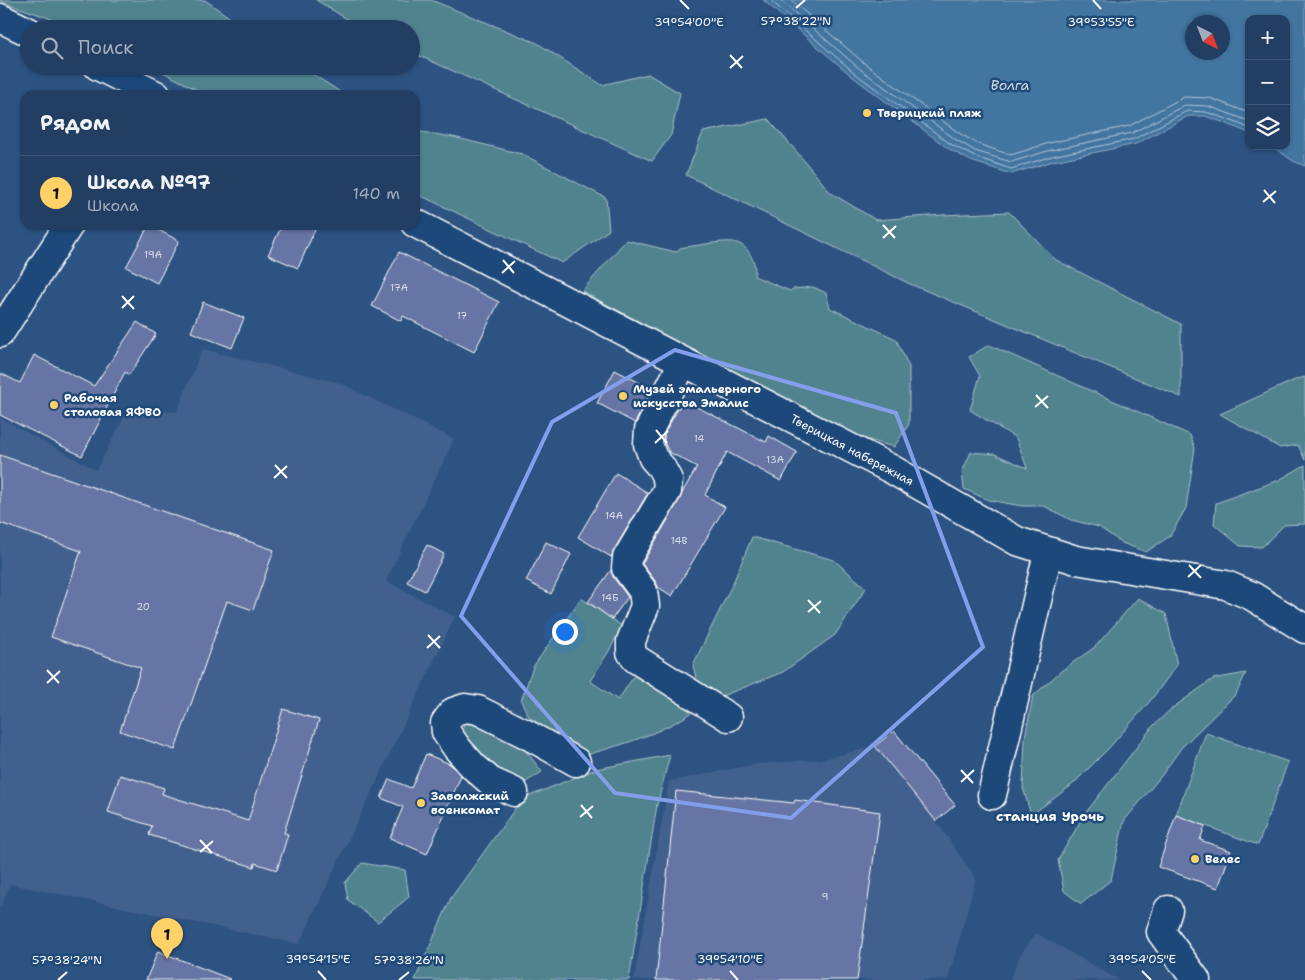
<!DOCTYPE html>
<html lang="ru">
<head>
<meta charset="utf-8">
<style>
	:root { --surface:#223e62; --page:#2e496b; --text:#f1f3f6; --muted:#a2aebe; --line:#3f5777; --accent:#ffd166 }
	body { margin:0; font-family:"Shantell Sans",sans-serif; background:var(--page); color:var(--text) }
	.controls { position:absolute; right:15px; top:15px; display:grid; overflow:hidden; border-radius:10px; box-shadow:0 1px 4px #0004 }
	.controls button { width:45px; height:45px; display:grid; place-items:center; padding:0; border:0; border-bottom:1px solid var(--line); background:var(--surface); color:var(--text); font:25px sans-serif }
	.compass { position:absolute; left:1185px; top:15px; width:45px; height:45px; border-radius:50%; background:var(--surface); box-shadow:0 1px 4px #0004; rotate:138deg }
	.you { position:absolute; left:564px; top:631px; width:18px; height:18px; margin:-12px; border:4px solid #fff; border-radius:50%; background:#1a73e8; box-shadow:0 0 0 8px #1a73e833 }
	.badge { display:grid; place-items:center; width:32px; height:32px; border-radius:50%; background:var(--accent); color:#111; font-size:16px; font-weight:700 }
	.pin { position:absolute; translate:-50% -41px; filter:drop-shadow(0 1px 2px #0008) }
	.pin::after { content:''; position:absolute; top:26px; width:18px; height:15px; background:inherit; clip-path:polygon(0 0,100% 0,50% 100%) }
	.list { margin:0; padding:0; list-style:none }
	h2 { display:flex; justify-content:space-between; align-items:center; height:65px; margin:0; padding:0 20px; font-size:21px }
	h2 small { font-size:16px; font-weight:400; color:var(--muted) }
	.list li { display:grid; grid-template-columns:32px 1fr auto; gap:15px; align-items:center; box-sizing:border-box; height:75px; padding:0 20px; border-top:1px solid var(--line) }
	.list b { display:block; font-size:19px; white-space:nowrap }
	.list p { margin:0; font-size:16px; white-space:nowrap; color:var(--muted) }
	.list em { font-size:16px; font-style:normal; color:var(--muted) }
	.icon { flex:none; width:28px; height:28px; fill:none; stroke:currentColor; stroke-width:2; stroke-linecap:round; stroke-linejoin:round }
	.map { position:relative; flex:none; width:1305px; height:980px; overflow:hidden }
	.search { position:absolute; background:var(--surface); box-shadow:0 1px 4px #0004; left:20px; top:20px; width:400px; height:55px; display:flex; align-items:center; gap:12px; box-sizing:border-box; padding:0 18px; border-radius:28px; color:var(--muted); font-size:19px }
	.panel { position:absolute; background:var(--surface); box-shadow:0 1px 4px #0004; left:20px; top:90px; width:400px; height:140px; border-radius:15px }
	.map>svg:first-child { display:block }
	.built { fill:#42608e }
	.green { fill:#51838f; stroke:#a8c1c7 }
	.water { fill:#4374a0; stroke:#8eacc6; fill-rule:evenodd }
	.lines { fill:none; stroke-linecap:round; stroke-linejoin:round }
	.shore { stroke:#b4c7d9; stroke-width:1 }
	.building { fill:#6675a3; stroke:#fff }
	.minor-casing { stroke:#fff; stroke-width:31 }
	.minor { stroke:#1f4a7a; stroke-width:28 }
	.marked { fill:none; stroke:#839eea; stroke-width:4; stroke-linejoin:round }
	.ticks { fill:none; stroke:#fff; stroke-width:2 }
	.poi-dot { fill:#ffd166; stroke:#1f4a7a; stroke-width:2 }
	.labels { text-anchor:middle; stroke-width:5; stroke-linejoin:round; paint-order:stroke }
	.number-label { font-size:10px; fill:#d9dce8 }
	.poi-label { font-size:12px; font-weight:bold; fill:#fff; stroke:#1f4a7a; text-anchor:start }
	.street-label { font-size:12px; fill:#fff; stroke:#1f4a7a }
	.water-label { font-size:14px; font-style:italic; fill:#d0dce7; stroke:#1f4a7a }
	.neighbourhood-label { font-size:14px; font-weight:bold; fill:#fff; stroke:#1f4a7a }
	.ticks-label { font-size:12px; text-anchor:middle; fill:#fff; stroke:#1f4a7a; stroke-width:5; stroke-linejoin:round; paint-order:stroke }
</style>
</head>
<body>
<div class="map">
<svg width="1305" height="980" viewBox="0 0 1305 980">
	<rect width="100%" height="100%" fill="#2d5382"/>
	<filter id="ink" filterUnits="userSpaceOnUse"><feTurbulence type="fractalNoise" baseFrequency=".02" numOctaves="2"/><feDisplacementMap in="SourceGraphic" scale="10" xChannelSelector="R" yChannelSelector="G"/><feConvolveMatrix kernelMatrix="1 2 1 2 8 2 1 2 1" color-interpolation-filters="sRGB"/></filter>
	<g filter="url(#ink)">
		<g class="built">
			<polygon points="202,349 340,383 454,439 386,581 455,617 299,944 10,884 0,909 0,418 96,470 128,410 177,412"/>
			<polygon points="875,746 936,821 976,878 948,980 634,980 669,781 758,764 824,759"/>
			<polygon points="1036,933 1119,980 1010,980 1020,955"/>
		</g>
		<g class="green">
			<polygon points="0,0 205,0 246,29 74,29 46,17 0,1"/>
			<polygon points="316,0 431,0 537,43 602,85 648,74 680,93 671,135 652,161 411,52 411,29 363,29"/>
			<polygon points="151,66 300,66 345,95 207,95"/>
			<polygon points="768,119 796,151 831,193 876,220 942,215 1009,212 1056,260 1181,324 1181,397 910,284 686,175 703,132"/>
			<polygon points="415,131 453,137 522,154 606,198 609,230 562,263 415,193"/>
			<path d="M626,240L676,252L680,248L685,247C697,246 727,239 737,243C744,245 748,250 751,256C755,263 756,269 754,276L790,291L793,289L813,287L826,293L830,308L896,339L909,367V424L894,447L850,435L582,291Z"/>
			<polygon points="989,345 1190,435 1195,448 1186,508 1170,536 1146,552 1122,543 1099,527 1071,520 1044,506 1022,506 988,500 964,489 962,472 971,452 995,454 1027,468 1016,438 970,410 980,376 969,357"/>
			<polygon points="1305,377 1305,460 1298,445 1280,448 1220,414 1297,379"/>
			<polygon points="1305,465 1305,524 1284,525 1262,547 1240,546 1214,524 1216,503 1279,480"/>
			<polygon points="752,537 834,560 866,588 835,635 783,672 702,704 693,665 733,583"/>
			<path d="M581,598L622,626L609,651L590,681L618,700L638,670L696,710C664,732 626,744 589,754L554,734L529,717L521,701L533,667Z"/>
			<polygon points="1138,598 1166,614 1177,665 1151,700 1108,749 1072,785 1031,815 1023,788 1025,737 1033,696 1061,671 1095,647"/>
			<polygon points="1246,673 1236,694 1181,748 1162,775 1124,821 1111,880 1081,904 1064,891 1058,860 1084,815 1153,726 1171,709 1213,679"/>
			<polygon points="479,717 520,743 542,772 513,790 462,748 464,724"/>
			<polygon points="1206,733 1288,762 1258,845 1176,815"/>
			<polygon points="670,755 657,805 629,980 415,980 451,898 522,799 596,769"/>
			<polygon points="362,863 405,870 409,897 378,922 348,900 345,883"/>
		</g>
		<path class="water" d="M763,0H1305V166L1293,161L1272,146H1286V19H1249V133L1225,123L1205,116H1188L1136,144L1053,161L1011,174L971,161L949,149L853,77ZM1192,22H1222V52H1192Z"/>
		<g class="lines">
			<g class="shore">
				<polyline points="770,0 856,74 952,145 973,156 1011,169 1052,156 1134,139 1187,111 1206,112 1227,119 1249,128"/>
				<polyline points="780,0 860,69 955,139 975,151 1011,162 1051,150 1132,133 1185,105 1208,106 1249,121"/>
				<polyline points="791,0 864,63 959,133 978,144 1011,155 1049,143 1129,126 1184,97 1210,98 1249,113"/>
			</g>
		</g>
		<g class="building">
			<polygon points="149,225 179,241 157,283 126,267"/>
			<polygon points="282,225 317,225 298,268 268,255"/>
			<polygon points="399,252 499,302 474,352 403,316 401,321 372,306"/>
			<polygon points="203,302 244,318 232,348 191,332"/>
			<polygon points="137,322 156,334 129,375 125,372 82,456 0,415 0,373 20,383 34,355 94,386"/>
			<polygon points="615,370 652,389 635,423 597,403"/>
			<polygon points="683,400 766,442 769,436 797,452 781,481 727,452 705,495 725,507 672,596 658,587 656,582 642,564 680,499 683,491 697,467 669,452 664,442 664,434"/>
			<polygon points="0,455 274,550 253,610 227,601 175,750 120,731 141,668 51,637 81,551 0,523"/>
			<polygon points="616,473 648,493 614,550 611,557 578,537"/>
			<polygon points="546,542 571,554 551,594 526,581"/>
			<polygon points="427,545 444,554 425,591 407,582"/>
			<polygon points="611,570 613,577 628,597 612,619 588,602"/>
			<polygon points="283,709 319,720 284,833 288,834 277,870 255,863 254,867 149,835 152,826 108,812 120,775 164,788 162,794 248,821"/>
			<polygon points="894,731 955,805 936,821 875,746"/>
			<polygon points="426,754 450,764 461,776 427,854 390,838 403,807 381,798 389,779 411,788"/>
			<polygon points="676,791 794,803 795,800 880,812 857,980 656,980"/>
			<polygon points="1176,815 1205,826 1200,840 1231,851 1218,888 1158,867"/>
			<polygon points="158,951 230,979 229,980 146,980"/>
		</g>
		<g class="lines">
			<g class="minor-casing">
				<g id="minor">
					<polyline points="0,18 29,32"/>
					<polyline points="98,66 156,95"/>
					<polyline points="415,223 891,469 1017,541 1076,560 1226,585 1252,596 1305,629"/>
					<polyline points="0,333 69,225"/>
					<polyline points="683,362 649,430 648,444 653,458 661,467 668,480 667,491 627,558 626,568 643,591 645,606 631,641 631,652 636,659 728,717"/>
					<polyline points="514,792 490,781 474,767 457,748 446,732 445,723 453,712 465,708 478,710 528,735 576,762"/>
					<polyline points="992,795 1045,566"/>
					<polyline points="1168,910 1161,932 1196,980"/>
				</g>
			</g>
			<use href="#minor" class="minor"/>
		</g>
	</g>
	<path class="marked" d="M675,350L896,413L983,647L791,818L615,793L461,616L552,422Z"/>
	<path class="ticks" d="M680,0L689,9M1093,0L1101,9M796,8L805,0M730,55L742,68M730,68L743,56M1264,190L1275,203M1263,202L1276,191M883,225L895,238M883,238L896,226M503,260L514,273M502,273L515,261M122,296L134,309M122,308L134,296M1036,395L1048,408M1035,407L1048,396M656,430L667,443M655,443L668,431M275,465L287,478M274,478L287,466M1189,565L1201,578M1188,577L1201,565M808,600L820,613M808,612L821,601M428,635L440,648M427,648L440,636M47,670L59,683M47,683L60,671M961,770L973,783M961,782L974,770M581,805L592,818M580,817L593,806M200,840L212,853M200,852L213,841M318,971L326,980M730,971L738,980M1142,971L1151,980M58,980L67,972M399,980L409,972"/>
	<g class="poi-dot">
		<circle cx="867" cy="113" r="5"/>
		<circle cx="623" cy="396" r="5"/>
		<circle cx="54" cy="405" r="5"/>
		<circle cx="421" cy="803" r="5"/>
		<circle cx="1195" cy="859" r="5"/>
	</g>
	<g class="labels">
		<g class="number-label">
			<text x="153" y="258">19А</text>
			<text x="399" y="291">17А</text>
			<text x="462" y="319">17</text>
			<text x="699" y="442">14</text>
			<text x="775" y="463">13А</text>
			<text x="614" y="519">14А</text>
			<text x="679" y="544">14В</text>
			<text x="610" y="601">14Б</text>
			<text x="143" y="610">20</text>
			<text x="825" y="900">9</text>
		</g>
		<g class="poi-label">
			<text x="877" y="117">Тверицкий пляж</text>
			<text x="633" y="393">Музей эмальерного<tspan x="633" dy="14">искусства Эмалис</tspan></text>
			<text x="64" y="402">Рабочая<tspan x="64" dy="14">столовая ЯФВО</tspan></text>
			<text x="431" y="800">Заволжский<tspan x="431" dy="14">военкомат</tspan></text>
			<text x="1205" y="863">Велес</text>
		</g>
		<g class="street-label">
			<text transform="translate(852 450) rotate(28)" y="4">Тверицкая набережная</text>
		</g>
		<g class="water-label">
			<text x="1010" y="90">Волга</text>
		</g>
		<g class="neighbourhood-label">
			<text x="1050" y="821">станция Урочь</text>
		</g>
	</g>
	<g class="ticks-label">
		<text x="796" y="25">57°38'22"N</text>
		<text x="689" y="26">39°54'00"E</text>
		<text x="1101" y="26">39°53'55"E</text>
		<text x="318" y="963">39°54'15"E</text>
		<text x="730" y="963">39°54'10"E</text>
		<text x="1142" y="963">39°54'05"E</text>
		<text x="67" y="964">57°38'24"N</text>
		<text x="409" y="964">57°38'26"N</text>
	</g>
</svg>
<div class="controls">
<button>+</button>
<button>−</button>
<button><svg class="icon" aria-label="layers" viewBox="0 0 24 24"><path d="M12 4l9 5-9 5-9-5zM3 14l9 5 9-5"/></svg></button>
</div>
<svg class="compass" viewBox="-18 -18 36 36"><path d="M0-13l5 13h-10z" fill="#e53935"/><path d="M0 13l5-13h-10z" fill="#a2aebe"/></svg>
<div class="you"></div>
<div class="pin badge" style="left:167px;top:959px">1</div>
<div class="search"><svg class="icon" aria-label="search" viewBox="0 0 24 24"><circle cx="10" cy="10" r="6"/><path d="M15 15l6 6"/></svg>Поиск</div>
<section class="panel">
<h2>Рядом<small></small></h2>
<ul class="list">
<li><span class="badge">1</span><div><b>Школа №97</b><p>Школа</p></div><em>140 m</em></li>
</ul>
</section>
</div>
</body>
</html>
